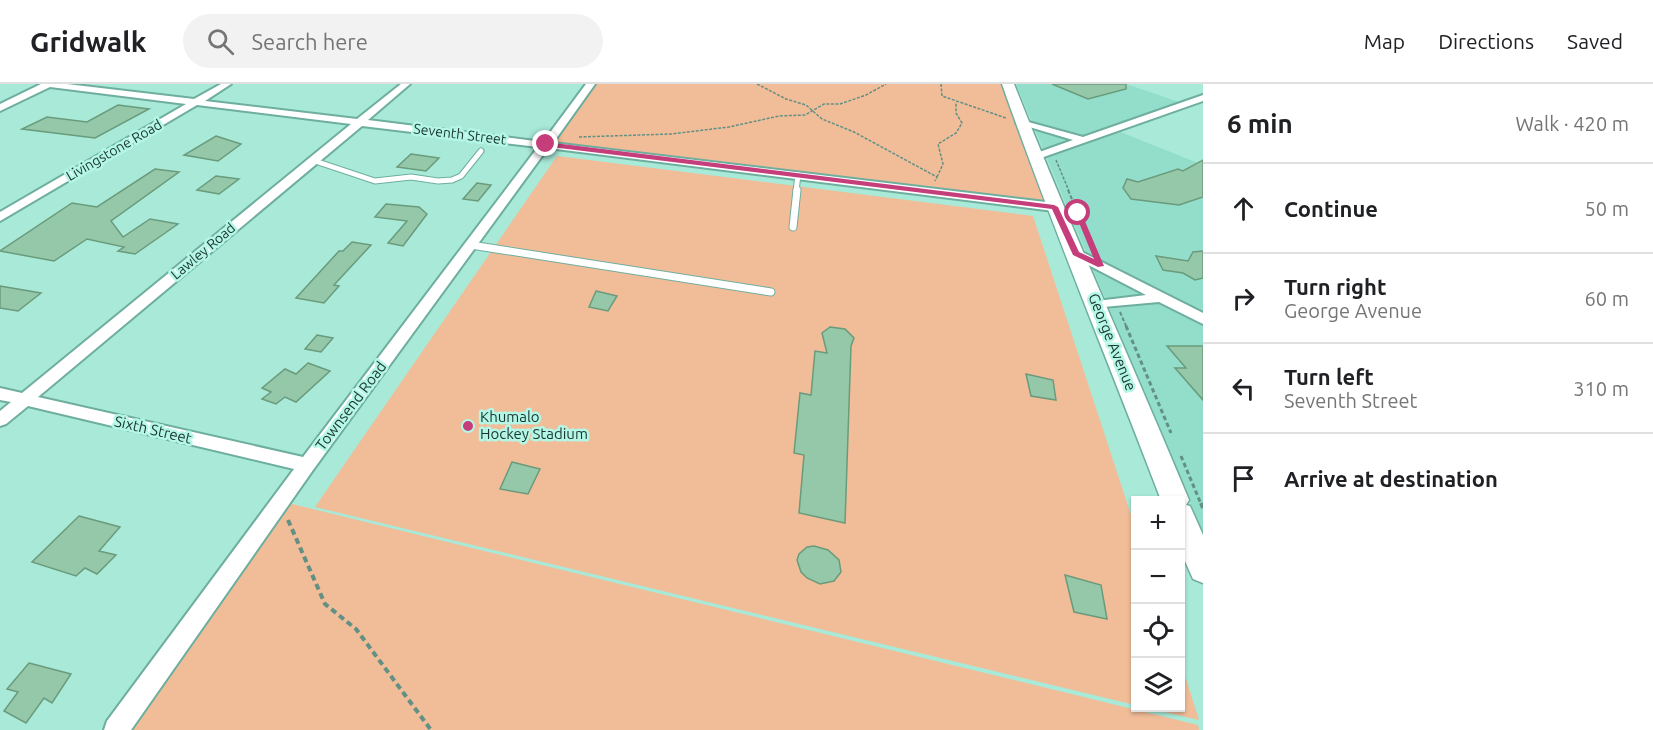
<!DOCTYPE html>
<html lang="en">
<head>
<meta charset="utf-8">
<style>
	:root { --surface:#fff; --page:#f2f2f2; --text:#202124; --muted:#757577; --line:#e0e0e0 }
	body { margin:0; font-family:Ubuntu,sans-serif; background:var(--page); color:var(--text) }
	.controls { position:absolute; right:18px; bottom:18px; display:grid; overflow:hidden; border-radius:0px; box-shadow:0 2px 4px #0004 }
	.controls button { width:54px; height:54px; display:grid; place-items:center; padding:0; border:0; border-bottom:2px solid var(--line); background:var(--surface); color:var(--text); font:30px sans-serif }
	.stop { position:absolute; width:18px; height:18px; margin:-14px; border:4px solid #c53d7a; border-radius:50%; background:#fff }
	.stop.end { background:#c53d7a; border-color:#fff; box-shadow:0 2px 6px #0008 }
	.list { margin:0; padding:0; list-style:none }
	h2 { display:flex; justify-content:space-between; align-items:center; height:78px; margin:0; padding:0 24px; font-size:26px }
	h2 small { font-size:20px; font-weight:400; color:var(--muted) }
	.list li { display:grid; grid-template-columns:39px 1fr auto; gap:18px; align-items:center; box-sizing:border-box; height:90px; padding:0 24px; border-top:2px solid var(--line) }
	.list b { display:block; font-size:22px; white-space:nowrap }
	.list p { margin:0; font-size:20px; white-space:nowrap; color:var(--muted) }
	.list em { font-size:20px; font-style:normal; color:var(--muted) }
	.icon { flex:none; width:33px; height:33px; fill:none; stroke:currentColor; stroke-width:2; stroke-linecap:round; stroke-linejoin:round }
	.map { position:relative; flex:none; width:1203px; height:646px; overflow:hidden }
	header { display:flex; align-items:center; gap:36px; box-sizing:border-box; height:84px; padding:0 30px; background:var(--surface); border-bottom:2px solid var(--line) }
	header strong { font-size:28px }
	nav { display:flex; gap:33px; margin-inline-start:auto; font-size:21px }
	.search { width:420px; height:54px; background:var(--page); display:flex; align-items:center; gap:15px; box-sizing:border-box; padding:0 21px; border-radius:33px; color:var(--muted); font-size:22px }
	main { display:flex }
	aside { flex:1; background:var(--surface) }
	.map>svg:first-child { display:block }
	.built { fill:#93decb }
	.green { fill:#f1bd98 }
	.building { fill:#95c8a8; stroke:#699b7c; stroke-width:1.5 }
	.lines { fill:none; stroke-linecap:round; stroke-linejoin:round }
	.service-far1-casing { stroke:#6eae9e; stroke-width:7 }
	.service-casing { stroke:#6eae9e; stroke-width:9 }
	.minor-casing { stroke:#6eae9e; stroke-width:4 }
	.secondary-casing { stroke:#6eae9e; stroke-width:3 }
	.path-far3 { stroke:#629084; stroke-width:1.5; stroke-dasharray:3 1.5; stroke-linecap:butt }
	.path-far2 { stroke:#629084; stroke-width:2; stroke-dasharray:4 2; stroke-linecap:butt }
	.path-far1 { stroke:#629084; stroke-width:3; stroke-dasharray:4.5 3; stroke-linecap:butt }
	.path { stroke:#629084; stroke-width:4; stroke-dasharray:6 4; stroke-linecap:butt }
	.service-far1 { stroke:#fff; stroke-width:5 }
	.service { stroke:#fff; stroke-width:7 }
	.minor { fill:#fff; fill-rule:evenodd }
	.secondary { fill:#fff; fill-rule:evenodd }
	.route { fill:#c53d7a }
	.poi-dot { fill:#c53d7a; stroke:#b5f7e6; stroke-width:2 }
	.labels { text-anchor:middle; stroke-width:5; stroke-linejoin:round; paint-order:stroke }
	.far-street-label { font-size:14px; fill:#1a352e; stroke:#b5f7e6 }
	.street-label { font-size:15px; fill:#1a352e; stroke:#b5f7e6 }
	.poi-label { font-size:15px; fill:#1a352e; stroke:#b5f7e6; text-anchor:start }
</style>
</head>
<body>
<header>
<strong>Gridwalk</strong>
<div class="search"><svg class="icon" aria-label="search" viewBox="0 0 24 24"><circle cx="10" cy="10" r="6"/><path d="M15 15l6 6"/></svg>Search here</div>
<nav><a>Map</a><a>Directions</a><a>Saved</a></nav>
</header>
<main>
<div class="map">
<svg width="1203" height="646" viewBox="0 0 1203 646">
	<rect width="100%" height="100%" fill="#a8e9d8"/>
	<polygon class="built" points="1016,0 1126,0 1185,20 1113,45 1203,81 1203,450"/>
	<g class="green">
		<polygon points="590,0 1001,0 1054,123 546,60"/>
		<polygon points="557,72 1033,132 1135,443 1135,621 315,423"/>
		<polygon points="288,419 1198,641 1199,646 128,646"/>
		<polygon points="1181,579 1199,636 1147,624 1180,624"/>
	</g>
	<g class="building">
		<polygon points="1052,0 1126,0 1126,5 1088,15"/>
		<polygon points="118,21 149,25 95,54 22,45 47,33 87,38"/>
		<polygon points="216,52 241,60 218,77 184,71"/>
		<polygon points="411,70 439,74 426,87 397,83"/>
		<polygon points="1203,76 1203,113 1179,121 1131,115 1123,104 1127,95 1138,98 1178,85 1183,87"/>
		<polygon points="155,85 179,88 111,137 123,153 150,135 178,140 135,170 118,167 124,163 87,155 54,177 0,167 72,119 97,123"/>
		<polygon points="216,92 239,95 219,110 197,106"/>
		<polygon points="477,99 491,101 478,117 463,115"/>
		<polygon points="386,120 419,123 427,130 403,162 388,159 407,137 375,133"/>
		<polygon points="352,158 371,161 334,201 339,202 324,219 296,214 339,167 343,167"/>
		<polygon points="1203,167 1203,194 1195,196 1183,189 1163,186 1156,172 1188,177 1193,168"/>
		<polygon points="0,202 41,209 18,227 0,224"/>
		<polygon points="596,207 617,212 608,227 589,223"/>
		<polygon points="830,243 845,245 854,254 851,262 845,439 799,429 804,371 794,369 800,309 811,311 815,267 827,269 822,249"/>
		<polygon points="317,251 333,254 321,268 305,265"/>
		<polygon points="1167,262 1203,262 1203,316 1175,284 1186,284"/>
		<polygon points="308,279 330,287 296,318 285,313 276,320 262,315 271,308 262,304 285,285 296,290"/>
		<polygon points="1026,290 1053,296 1056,316 1031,312"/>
		<polygon points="512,378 540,385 528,410 500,405"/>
		<polygon points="79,432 120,443 99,467 116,471 97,490 85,484 76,492 32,478"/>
		<polygon points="814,462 828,466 839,476 841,488 834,497 820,500 807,494 801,488 797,476 799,470 807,463"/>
		<polygon points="1065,491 1101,501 1107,535 1074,528"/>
		<polygon points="29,579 71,590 52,619 44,614 26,639 4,627 18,608 7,605"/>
	</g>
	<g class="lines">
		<g class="service-far1-casing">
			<g id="service-far1">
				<polyline points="312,76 375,97 411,93 438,97 452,96 461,92 481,67"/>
				<polyline points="796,107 798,91"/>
			</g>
		</g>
		<g class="service-casing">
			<g id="service">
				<polyline points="793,143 797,106"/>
				<polyline points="471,161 771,208"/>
			</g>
		</g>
		<g class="minor-casing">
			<g id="minor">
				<path d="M41,0H67L194,15L221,0H231L205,17L357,35L401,0H410L368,36L543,58L586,0H595L553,59L1054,119L1060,123L1054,127L548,64L313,386L131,646H104L107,637L294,385L28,322L6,340L0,342V327L11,318L0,316V304L22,309L351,40L197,21L0,137V128L186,20L50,3L0,27V20ZM362,42L538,63L303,373L38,313Z"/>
				<polygon points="1203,11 1203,17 1035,76 1031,75 1031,71 1073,56 1016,39 1021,36 1083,53"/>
				<polygon points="1076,165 1203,229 1203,240 1159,218 1092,224 1090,221 1092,218 1097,217 1146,211 1071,172 1070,169 1071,166"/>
			</g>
		</g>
		<g class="secondary-casing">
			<path id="secondary" d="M1002,0H1014C1069,140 1131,277 1189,416L1186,421L1190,422L1203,451V499L1193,495L1180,466V416H1161C1108,277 1051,140 1002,0Z"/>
		</g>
		<g class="path-far3">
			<polyline points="757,0 786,15 806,21 822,35 854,48 937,93 935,97"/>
			<polyline points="941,0 942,12 1006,34"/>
			<polyline points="579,53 671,50 729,43 779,32 805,31 824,20 840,20 866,11 886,0"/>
			<polyline points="1056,76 1069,107"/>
			<polyline points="937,93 943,80 938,60 956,49 962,39 956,29 956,18"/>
		</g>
		<g class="path-far2">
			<polyline points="1068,106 1093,164"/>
			<polyline points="1120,228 1127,244"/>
		</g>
		<g class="path-far1">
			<polyline points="1126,242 1171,349"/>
			<polyline points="1181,372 1201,420"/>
		</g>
		<g class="path">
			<polyline points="1201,419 1203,424"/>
			<polyline points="288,436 325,520 356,545 431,646"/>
		</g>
		<use href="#service-far1" class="service-far1"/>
		<use href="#service" class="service"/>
		<use href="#minor" class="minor"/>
		<use href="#secondary" class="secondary"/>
	</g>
	<polygon class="route" points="546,58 1054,121 1058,123 1079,168 1094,175 1075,129 1081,128 1104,182 1098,183 1073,171 1052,125 543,62"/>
	<circle class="poi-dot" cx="468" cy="342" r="6"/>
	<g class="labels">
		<g class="far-street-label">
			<text transform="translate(460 50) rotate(7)" y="5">Seventh Street</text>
			<text transform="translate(114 66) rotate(-30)" y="5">Livingstone Road</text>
			<text transform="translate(203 167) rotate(-40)" y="5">Lawley Road</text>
		</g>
		<g class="street-label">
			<text transform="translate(1112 258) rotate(68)" y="5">George Avenue</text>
			<text transform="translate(351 322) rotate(-53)" y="5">Townsend Road</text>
			<text transform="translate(153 346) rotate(13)" y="5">Sixth Street</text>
		</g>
		<g class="poi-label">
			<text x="480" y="338">Khumalo<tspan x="480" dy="17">Hockey Stadium</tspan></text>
		</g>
	</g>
</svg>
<div class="controls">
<button>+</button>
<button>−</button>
<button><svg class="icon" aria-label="locate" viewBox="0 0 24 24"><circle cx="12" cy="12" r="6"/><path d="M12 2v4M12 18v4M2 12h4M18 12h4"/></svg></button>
<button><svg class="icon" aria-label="layers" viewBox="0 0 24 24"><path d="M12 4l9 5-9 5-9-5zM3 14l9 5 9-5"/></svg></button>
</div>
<div class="stop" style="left:1078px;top:129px"></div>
<div class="stop end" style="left:546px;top:60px"></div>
</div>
<aside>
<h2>6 min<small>Walk · 420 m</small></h2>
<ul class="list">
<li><svg class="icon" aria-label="ahead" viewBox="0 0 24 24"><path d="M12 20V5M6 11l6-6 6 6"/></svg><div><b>Continue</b></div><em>50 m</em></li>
<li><svg class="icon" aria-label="right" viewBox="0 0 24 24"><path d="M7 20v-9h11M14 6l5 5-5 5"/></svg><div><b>Turn right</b><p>George Avenue</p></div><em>60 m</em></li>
<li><svg class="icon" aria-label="left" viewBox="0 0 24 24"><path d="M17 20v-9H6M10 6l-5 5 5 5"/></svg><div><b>Turn left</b><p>Seventh Street</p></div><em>310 m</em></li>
<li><svg class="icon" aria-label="arrive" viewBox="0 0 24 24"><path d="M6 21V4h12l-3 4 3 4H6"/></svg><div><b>Arrive at destination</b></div></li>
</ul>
</aside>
</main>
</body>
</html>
